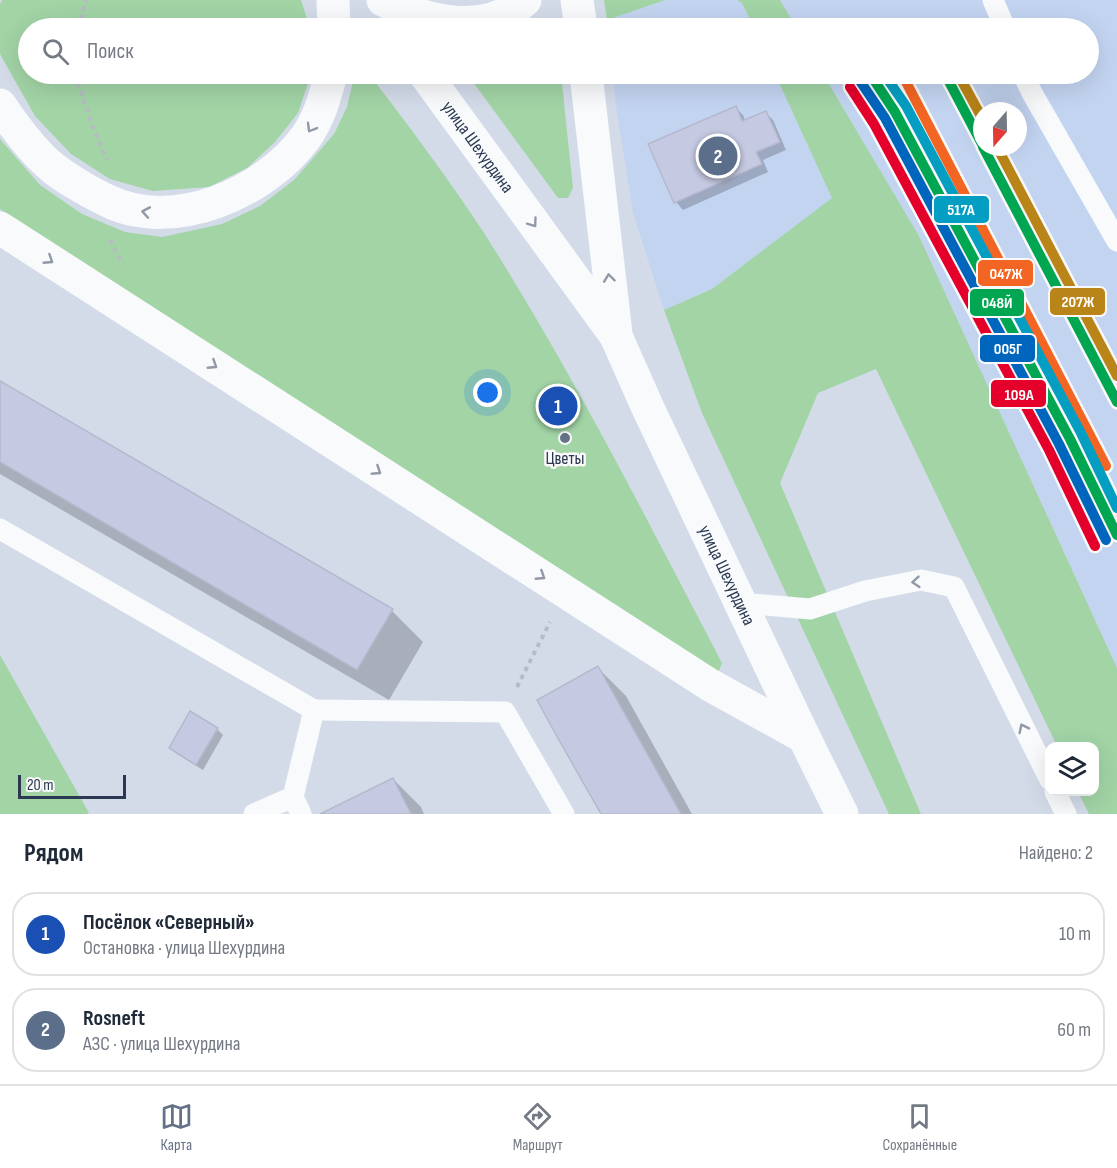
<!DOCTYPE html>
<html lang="ru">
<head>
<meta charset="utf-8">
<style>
	:root { --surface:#fff; --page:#f2f2f3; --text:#1f2937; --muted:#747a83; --line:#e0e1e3; --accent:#657186 }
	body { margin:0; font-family:"Sofia Sans Condensed",sans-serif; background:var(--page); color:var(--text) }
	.controls { position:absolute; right:18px; bottom:18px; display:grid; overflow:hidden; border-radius:12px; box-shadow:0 6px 24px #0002 }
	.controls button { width:54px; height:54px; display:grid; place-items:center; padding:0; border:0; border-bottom:2px solid var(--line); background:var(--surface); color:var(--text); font:30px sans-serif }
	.compass { position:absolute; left:973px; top:102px; width:54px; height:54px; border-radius:50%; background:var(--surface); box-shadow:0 6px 24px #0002; rotate:200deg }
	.scale { position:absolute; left:18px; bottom:15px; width:108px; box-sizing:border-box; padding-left:6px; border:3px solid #2a3851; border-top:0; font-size:16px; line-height:21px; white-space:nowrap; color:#2a3851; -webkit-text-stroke:4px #f9f9f9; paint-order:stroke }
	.you { position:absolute; left:488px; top:393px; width:21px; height:21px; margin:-15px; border:4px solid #fff; border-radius:50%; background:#1a73e8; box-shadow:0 0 0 9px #1a73e833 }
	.badge { display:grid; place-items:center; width:39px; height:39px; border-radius:50%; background:var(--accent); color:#fff; font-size:20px; font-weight:700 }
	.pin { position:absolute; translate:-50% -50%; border:3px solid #fff; box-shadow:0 2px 6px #0006 }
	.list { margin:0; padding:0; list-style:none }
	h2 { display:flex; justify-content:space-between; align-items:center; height:78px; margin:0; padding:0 24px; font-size:26px }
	h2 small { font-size:20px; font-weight:400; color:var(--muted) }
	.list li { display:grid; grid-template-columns:39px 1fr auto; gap:18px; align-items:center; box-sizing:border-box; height:84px; margin:0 12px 12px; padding:0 12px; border:2px solid var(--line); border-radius:24px }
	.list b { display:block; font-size:22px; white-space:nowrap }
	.list p { margin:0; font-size:20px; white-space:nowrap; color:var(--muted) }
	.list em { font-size:20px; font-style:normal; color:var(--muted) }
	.icon { flex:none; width:33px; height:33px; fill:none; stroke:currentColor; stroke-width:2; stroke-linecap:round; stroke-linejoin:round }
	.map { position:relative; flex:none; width:1117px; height:814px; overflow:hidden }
	.search { position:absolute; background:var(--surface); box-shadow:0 6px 24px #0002; left:18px; right:18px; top:18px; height:66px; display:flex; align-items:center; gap:15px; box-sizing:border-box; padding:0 21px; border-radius:33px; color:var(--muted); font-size:22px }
	.sheet { height:270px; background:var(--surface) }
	nav { display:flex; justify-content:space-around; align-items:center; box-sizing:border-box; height:84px; border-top:2px solid var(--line); background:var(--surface); font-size:16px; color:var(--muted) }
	nav a { display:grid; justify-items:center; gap:3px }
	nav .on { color:var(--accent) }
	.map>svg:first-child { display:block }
	.built { fill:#c3d4f1; fill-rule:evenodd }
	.green { fill:#a2d4a6 }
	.shadow { fill:#0003 }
	.building { fill:#c5c9e1; stroke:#b5b9cd; stroke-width:1.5 }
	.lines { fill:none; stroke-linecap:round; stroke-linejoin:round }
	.path { stroke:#b6bbc4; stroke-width:4; stroke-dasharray:4.5 4.5; stroke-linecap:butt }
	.service { stroke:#f8fafc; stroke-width:21 }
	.tertiary { stroke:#f8fafc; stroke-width:33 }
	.primary { stroke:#f8fafc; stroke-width:33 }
	.rail-1-casing { stroke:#f9f9f9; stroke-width:15 }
	.rail-2-casing { stroke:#f9f9f9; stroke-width:15 }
	.rail-3-casing { stroke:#f9f9f9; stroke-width:15 }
	.rail-4-casing { stroke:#f9f9f9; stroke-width:15 }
	.rail-5-casing { stroke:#f9f9f9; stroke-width:15 }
	.rail-6-casing { stroke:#f9f9f9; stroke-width:15 }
	.rail-1 { stroke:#00a651; stroke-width:10 }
	.rail-2 { stroke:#f26522; stroke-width:10 }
	.rail-3 { stroke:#ba8518; stroke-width:10 }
	.rail-4 { stroke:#0065bd; stroke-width:10 }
	.rail-5 { stroke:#049ec2; stroke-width:10 }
	.rail-6 { stroke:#e4002b; stroke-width:10 }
	.oneway { stroke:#9199a6 }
	.poi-dot { fill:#657186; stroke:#f9f9f9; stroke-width:2 }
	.labels { text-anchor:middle; stroke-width:5; stroke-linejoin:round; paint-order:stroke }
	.street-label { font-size:18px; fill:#2a3851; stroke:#f9f9f9 }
	.poi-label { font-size:18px; fill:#2a3851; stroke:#f9f9f9 }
	.line-badge { stroke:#f9f9f9; stroke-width:2 }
	.badge-label { font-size:16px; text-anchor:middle; font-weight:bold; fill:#fff }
</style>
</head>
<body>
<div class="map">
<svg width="1117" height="814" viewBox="0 0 1117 814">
	<rect width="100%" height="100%" fill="#d3dbe9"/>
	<g class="built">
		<polygon points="665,0 737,0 742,3 754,28 607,28 607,20"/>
		<path d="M780,0H1117V668L919,236L823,74H1088V28H797ZM982,111H1018V147H982Z"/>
		<polygon points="612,74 775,74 833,198 712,289 664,310 633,213 617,113"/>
	</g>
	<g class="green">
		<polygon points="2,0 301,0 310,28 28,28 28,74 311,74 298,113 275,142 247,168 209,187 153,191 110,179 71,154 35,116 0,54 0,4"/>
		<polygon points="604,0 665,0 607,20"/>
		<polygon points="737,0 780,0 797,28 754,28 742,3"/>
		<path d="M361,74H369C409,126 448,178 484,233C572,371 646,518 722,663L716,678L0,209V139L40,185L82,214L125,232L162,237L222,224L260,206L294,180L334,134L347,107L353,81Z"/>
		<polygon points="467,74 561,74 573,188 568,198 558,198"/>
		<polygon points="775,74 823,74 919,236 1117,668 1117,814 1089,814 1078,792 1094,792 1094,746 1057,746 876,369 818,393 780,483 921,814 889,814 702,413 664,310 712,289 832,198"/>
		<polygon points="0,655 89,813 87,814 0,814"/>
	</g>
	<g class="shadow">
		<polygon points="735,107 743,115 746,122 766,113 773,120 786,150 763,160 768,172 683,210 676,202"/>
		<polygon points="0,382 392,611 423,642 389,700 0,474"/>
		<polygon points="598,668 626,696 692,814 603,814"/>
		<polygon points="217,729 223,735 203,770 177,754 170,748"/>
		<polygon points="393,779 421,807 424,814 334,814"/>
	</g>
	<g class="building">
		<polygon points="736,106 742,121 766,111 780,142 756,152 762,164 674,203 648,144"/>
		<polygon points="0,381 393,609 357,670 0,462"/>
		<polygon points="598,666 681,814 601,814 555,733 537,700"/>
		<polygon points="190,711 218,728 196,765 169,748"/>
		<polygon points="393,778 411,814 320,814"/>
	</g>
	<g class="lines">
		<g class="path">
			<polyline points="78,28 86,0"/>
			<polyline points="75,74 92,125 107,160"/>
			<polyline points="110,240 123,265"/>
			<polyline points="517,687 550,622"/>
		</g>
		<g class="service">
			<polyline points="993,0 1005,28"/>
			<polyline points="1023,74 1032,93 1117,241"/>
			<polyline points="0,529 314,710 293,797 301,814"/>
			<polyline points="741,603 810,609 865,591 921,580 954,587 1050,780"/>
			<polyline points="314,710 505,712 564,814"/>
			<polyline points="1055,792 1066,814"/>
			<polyline points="254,814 293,797"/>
		</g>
		<polyline class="tertiary" points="0,228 710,685 804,737"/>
		<g class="primary">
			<polyline points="333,0 334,28"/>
			<path d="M383,0C426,22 486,37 525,0"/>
			<polyline points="577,0 581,28"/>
			<path id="s1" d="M425,74L616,336L647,406L804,737L842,814"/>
			<polyline points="586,74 616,334"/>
			<path d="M0,105C14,126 33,152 53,168C65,178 93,194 108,201C174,233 265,193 306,137C320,117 325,96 331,74"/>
		</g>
		<g class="rail-1-casing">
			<g id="rail-1">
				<polyline points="870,74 895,112 1070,439 1117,535"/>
				<polyline points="945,74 982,144"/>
				<polyline points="983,147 1117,402"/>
			</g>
		</g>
		<g class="rail-2-casing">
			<polyline id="rail-2" points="905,80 1106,466"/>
		</g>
		<g class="rail-3-casing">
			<g id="rail-3">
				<polyline points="958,74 982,118"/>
				<polyline points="997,147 1117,376"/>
			</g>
		</g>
		<g class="rail-4-casing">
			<polyline id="rail-4" points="860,81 885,118 1059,444 1106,540"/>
		</g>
		<g class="rail-5-casing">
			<polyline id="rail-5" points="884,74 906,106 1081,433 1117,508"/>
		</g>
		<g class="rail-6-casing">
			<polyline id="rail-6" points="850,87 874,124 1049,450 1095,546"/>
		</g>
		<use href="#rail-1" class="rail-1"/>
		<use href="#rail-2" class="rail-2"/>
		<use href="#rail-3" class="rail-3"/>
		<use href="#rail-4" class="rail-4"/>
		<use href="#rail-5" class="rail-5"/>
		<use href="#rail-6" class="rail-6"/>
	</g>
	<defs><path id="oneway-chevron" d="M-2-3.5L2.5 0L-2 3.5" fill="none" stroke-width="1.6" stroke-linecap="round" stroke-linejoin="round" transform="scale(1.5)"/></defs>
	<g class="oneway">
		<use href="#oneway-chevron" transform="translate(311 128) rotate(120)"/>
		<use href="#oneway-chevron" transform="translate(146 212) rotate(-170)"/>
		<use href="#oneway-chevron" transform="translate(533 223) rotate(54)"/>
		<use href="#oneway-chevron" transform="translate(49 260) rotate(33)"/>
		<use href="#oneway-chevron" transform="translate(609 278) rotate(-97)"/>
		<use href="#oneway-chevron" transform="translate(213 365) rotate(33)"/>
		<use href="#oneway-chevron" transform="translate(377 471) rotate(33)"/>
		<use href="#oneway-chevron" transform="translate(541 576) rotate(33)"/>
		<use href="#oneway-chevron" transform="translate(916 582) rotate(175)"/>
		<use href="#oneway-chevron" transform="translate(1023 728) rotate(-116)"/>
	</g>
	<circle class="poi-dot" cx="565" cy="438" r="6"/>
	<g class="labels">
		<g class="street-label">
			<text dy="6" stroke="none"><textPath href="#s1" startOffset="90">улица Шехурдина</textPath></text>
			<text dy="6" stroke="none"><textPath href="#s1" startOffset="588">улица Шехурдина</textPath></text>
		</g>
		<g class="poi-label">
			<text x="565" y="464">Цветы</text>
		</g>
	</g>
	<g class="line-badge">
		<rect x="933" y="195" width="57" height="29" rx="6" fill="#049ec2"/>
		<rect x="977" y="259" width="57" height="28" rx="6" fill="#f26522"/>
		<rect x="1049" y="287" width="57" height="29" rx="6" fill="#ba8518"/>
		<rect x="969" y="288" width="56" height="29" rx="6" fill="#00a651"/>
		<rect x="979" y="334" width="57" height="29" rx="6" fill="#0065bd"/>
		<rect x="990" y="379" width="57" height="29" rx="6" fill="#e4002b"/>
	</g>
	<g class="badge-label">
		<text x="961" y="215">517А</text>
		<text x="1006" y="279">047Ж</text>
		<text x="1078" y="307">207Ж</text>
		<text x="997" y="308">048Й</text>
		<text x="1008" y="354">005Г</text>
		<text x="1019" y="400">109А</text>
	</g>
</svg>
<div class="controls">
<button><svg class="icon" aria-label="layers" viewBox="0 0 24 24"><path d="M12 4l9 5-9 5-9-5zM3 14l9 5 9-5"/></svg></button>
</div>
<svg class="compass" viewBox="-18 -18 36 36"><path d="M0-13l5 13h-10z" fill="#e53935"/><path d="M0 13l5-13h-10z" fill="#747a83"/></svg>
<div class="scale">20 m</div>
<div class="you"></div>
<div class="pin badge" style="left:558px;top:406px;background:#1a4fb4">1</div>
<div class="pin badge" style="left:718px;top:156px;background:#5c6f8a">2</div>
<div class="search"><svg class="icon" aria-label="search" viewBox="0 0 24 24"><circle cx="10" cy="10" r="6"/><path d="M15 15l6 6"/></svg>Поиск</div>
</div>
<section class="sheet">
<h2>Рядом<small>Найдено: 2</small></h2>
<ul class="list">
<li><span class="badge" style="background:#1a4fb4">1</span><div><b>Посёлок «Северный»</b><p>Остановка · улица Шехурдина</p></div><em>10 m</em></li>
<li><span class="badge" style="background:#5c6f8a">2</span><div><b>Rosneft</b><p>АЗС · улица Шехурдина</p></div><em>60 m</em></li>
</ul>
</section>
<nav>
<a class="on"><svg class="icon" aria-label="map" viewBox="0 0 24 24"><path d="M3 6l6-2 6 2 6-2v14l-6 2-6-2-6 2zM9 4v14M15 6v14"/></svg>Карта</a>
<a><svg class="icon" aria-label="directions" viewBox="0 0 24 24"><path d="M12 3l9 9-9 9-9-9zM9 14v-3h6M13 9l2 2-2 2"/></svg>Маршрут</a>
<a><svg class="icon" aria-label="saved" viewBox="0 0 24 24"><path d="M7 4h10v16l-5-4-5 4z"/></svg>Сохранённые</a>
</nav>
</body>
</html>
